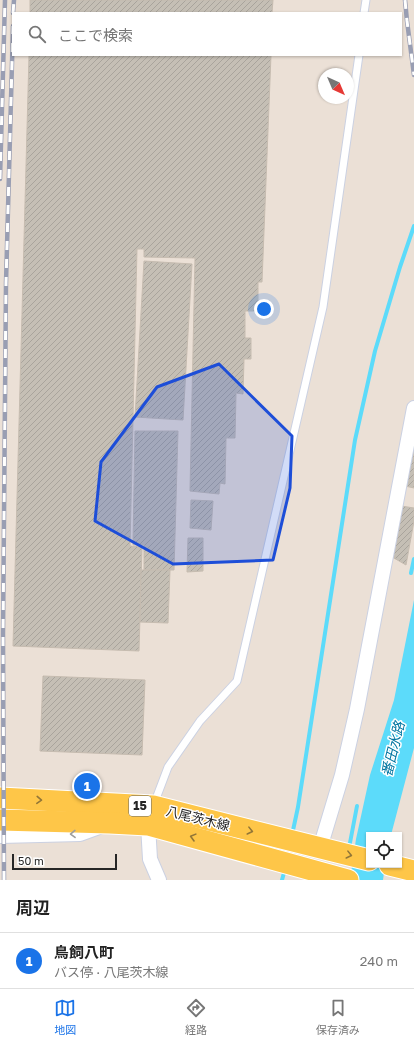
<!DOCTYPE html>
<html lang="ja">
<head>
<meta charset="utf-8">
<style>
	:root { --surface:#fff; --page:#f2f2f2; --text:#222; --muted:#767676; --line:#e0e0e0; --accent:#1a73e8 }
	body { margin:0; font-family:"Golos Text","Noto Sans JP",sans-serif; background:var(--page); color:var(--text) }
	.controls { position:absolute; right:12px; bottom:12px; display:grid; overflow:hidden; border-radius:0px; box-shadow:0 1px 3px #0004 }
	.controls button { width:36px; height:36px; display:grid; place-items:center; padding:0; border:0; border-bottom:1px solid var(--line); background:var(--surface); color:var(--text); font:20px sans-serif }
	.compass { position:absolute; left:318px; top:68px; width:36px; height:36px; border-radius:50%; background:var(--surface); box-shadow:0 1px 3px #0004; rotate:136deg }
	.scale { position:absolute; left:12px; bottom:10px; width:105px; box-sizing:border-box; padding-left:4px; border:2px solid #262626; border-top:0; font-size:11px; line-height:14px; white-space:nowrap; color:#262626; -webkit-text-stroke:3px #fff; paint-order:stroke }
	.you { position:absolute; left:264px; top:309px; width:14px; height:14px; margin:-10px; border:3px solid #fff; border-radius:50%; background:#1a73e8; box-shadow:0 0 0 6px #1a73e833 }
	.badge { display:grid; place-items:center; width:26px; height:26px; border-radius:50%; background:var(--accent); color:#fff; font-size:13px; font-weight:700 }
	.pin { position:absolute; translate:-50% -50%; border:2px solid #fff; box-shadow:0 1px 4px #0006 }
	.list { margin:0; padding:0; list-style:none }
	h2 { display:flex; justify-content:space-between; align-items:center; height:52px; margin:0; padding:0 16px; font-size:17px }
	h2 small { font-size:13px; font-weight:400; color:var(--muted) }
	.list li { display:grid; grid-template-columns:26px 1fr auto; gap:12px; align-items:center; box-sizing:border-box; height:56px; padding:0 16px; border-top:1px solid var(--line) }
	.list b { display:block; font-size:15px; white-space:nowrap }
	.list p { margin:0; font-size:13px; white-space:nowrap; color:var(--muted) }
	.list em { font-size:13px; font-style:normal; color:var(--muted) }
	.icon { flex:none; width:22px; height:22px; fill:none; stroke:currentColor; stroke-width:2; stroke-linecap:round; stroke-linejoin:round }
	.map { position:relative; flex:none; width:414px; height:880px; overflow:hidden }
	.search { position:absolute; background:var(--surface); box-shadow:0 1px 3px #0004; left:12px; right:12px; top:12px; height:44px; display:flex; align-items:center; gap:10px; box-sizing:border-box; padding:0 14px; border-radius:0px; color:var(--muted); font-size:15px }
	.sheet { height:108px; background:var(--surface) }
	nav { display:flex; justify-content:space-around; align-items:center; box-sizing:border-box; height:56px; border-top:1px solid var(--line); background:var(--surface); font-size:11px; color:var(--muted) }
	nav a { display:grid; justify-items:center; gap:2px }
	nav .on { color:var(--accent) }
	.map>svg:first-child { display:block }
	.water { fill:#5cdbfa }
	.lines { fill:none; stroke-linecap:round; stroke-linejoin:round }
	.stream { stroke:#5cdbfa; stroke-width:4 }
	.building { fill:url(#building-hatch); stroke:#c6bcb0 }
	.service-casing { stroke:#cbd1e2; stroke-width:9 }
	.minor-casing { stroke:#cbd1e2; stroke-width:16 }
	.primary-casing { stroke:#fff; stroke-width:23 }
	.service { stroke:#fff; stroke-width:7 }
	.minor { stroke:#fff; stroke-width:14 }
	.primary { stroke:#fec648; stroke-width:21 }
	.rail-casing { stroke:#999eb3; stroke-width:4.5 }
	.rail { stroke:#fff; stroke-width:3; stroke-dasharray:9; stroke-linecap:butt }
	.oneway { stroke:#927637 }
	.oneway2 { stroke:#9d9d9d }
	.marked { fill:#1d4ed8; fill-opacity:0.2; stroke:#1d4ed8; stroke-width:3; stroke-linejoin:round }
	.labels { text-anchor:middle; stroke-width:3; stroke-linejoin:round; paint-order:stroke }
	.shield { fill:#fff; stroke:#676767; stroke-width:1 }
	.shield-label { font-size:12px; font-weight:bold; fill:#262626 }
	.street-label { font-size:13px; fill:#262626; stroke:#fff }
	.water-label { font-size:14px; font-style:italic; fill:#0175a0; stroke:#fff }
</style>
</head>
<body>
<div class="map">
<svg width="414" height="880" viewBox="0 0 414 880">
	<defs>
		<pattern id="building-hatch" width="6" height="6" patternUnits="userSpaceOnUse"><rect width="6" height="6" fill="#c5bfb5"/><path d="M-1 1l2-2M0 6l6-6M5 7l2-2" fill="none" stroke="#a9a49c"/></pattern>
	</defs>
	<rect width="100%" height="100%" fill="#ebe0d6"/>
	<polygon class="water" points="414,600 414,748 391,835 369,835 369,865 385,865 383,880 350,880 356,839 370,775 394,700"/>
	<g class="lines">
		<g class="stream">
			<polyline points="411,573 414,559"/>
			<polyline points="292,835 298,807 355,440 375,351 400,267 414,226"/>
			<polyline points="349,848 357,806"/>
			<polyline points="282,880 285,869"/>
		</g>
	</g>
	<g class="building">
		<polygon points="30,0 273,0 272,13 30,13"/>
		<polygon points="29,55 271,55 262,282 258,282 258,311 245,311 245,338 251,338 251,359 244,359 243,394 236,393 235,438 226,438 225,484 220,483 219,494 190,491 195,258 144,257 144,249 137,249 130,546 142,547 139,651 13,646"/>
		<polygon points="144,261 192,264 183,420 135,417"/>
		<polygon points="135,431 178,431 174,570 144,570 144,545 133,545"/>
		<polygon points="414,444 414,488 405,486"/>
		<polygon points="191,500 213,501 211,530 190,528"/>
		<polygon points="395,505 414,508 414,521 406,565 387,554"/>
		<polygon points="188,538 203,538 203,571 187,572"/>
		<polygon points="141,570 170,570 168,623 140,622"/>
		<polygon points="43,676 145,680 142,755 40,751"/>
	</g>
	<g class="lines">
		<g class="service-casing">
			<g id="service">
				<polyline points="364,13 366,0"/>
				<polyline points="154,804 168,767 200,721 237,681 323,307 359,55"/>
			</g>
		</g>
		<g class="minor-casing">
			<g id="minor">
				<polyline points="150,818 148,825 150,859 159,880"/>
				<polyline points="0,836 80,834 102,826"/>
				<polyline points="320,848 342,775 357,709 414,408"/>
			</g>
		</g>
		<g class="primary-casing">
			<g id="primary">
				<polyline points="0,798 153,806 369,860"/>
				<polyline points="0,820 110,823 148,825 348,880"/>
				<polyline points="390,865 414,871"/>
			</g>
		</g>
		<use href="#service" class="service"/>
		<use href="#minor" class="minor"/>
		<use href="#primary" class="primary"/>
		<g class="rail-casing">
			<g id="rail">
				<polyline points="405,0 407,21 414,75"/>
				<polyline points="13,13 14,0"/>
				<polyline points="0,179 5,0"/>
				<polyline points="4,880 3,635 6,283 13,26"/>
			</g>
		</g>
		<use href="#rail" class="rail"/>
	</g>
	<defs><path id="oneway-chevron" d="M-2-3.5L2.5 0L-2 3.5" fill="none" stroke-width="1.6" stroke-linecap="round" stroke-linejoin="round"/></defs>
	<g class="oneway">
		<use href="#oneway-chevron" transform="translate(39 800) rotate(3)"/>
		<use href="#oneway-chevron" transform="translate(250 831) rotate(14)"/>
		<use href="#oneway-chevron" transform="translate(193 837) rotate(-165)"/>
		<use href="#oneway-chevron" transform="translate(349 855) rotate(14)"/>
	</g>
	<use class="oneway2" href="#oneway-chevron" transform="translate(73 834) rotate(179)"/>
	<path class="marked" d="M219,364L292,436L290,488L273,560L173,564L95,521L101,462L157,387Z"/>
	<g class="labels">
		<rect class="shield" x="129" y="796" width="22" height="20" rx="3"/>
		<g class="shield-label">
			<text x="140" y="810">15</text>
		</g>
		<g class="street-label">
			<text transform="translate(198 818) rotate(14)" y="5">八尾茨木線</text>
		</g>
		<g class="water-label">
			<text transform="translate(393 749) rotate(-76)" y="5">番田水路</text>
		</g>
	</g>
</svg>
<div class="controls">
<button><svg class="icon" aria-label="locate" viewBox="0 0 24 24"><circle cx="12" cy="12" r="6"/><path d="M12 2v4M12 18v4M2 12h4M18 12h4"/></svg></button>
</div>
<svg class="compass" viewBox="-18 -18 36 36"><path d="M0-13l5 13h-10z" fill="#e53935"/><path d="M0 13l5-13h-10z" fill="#767676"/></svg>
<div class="scale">50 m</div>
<div class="you"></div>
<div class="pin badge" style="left:87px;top:786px">1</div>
<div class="search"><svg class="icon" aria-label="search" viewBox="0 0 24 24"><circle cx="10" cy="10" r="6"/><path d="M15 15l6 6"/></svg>ここで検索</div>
</div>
<section class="sheet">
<h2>周辺<small></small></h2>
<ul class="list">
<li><span class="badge">1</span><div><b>鳥飼八町</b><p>バス停 · 八尾茨木線</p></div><em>240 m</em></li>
</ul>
</section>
<nav>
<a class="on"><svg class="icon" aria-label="map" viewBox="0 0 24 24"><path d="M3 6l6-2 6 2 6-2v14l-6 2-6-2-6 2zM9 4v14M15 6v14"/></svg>地図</a>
<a><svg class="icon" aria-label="directions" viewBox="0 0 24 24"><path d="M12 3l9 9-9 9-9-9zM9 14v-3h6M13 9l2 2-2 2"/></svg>経路</a>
<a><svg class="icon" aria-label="saved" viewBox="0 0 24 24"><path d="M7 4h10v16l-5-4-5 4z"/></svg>保存済み</a>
</nav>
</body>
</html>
